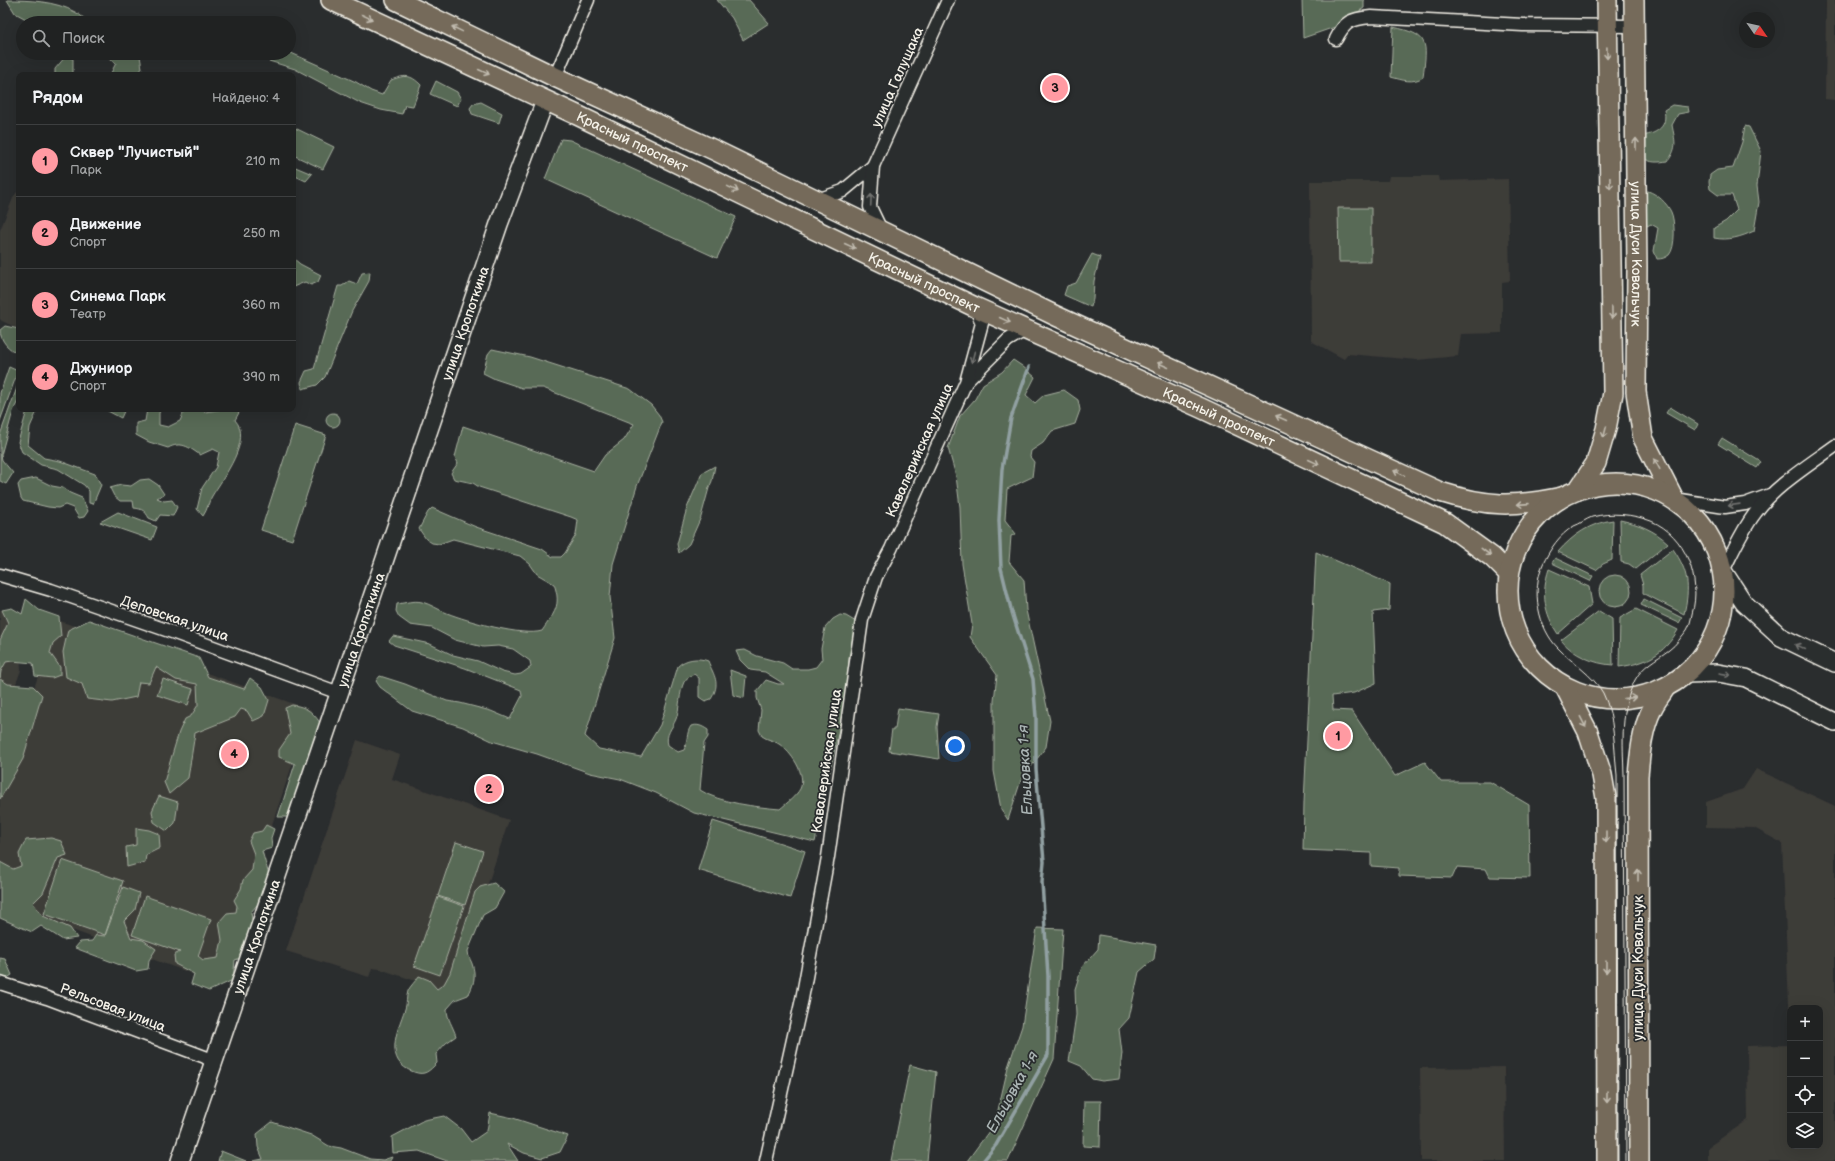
<!DOCTYPE html>
<html lang="ru">
<head>
<meta charset="utf-8">
<style>
	:root { --surface:#202222; --page:#282a2a; --text:#f1f3f6; --muted:#a2a4a5; --line:#3d3f40; --accent:#ff9aa2 }
	body { margin:0; font-family:"Balsamiq Sans",sans-serif; background:var(--page); color:var(--text) }
	.controls { position:absolute; right:12px; bottom:12px; display:grid; overflow:hidden; border-radius:8px; box-shadow:0 4px 16px #0002 }
	.controls button { width:36px; height:36px; display:grid; place-items:center; padding:0; border:0; border-bottom:1px solid var(--line); background:var(--surface); color:var(--text); font:20px sans-serif }
	.compass { position:absolute; left:1739px; top:12px; width:36px; height:36px; border-radius:50%; background:var(--surface); box-shadow:0 4px 16px #0002; rotate:124deg }
	.you { position:absolute; left:955px; top:746px; width:14px; height:14px; margin:-10px; border:3px solid #fff; border-radius:50%; background:#1a73e8; box-shadow:0 0 0 6px #1a73e833 }
	.badge { display:grid; place-items:center; width:26px; height:26px; border-radius:50%; background:var(--accent); color:#111; font-size:13px; font-weight:700 }
	.pin { position:absolute; translate:-50% -50%; border:2px solid #fff; box-shadow:0 1px 4px #0006 }
	.list { margin:0; padding:0; list-style:none }
	h2 { display:flex; justify-content:space-between; align-items:center; height:52px; margin:0; padding:0 16px; font-size:17px }
	h2 small { font-size:13px; font-weight:400; color:var(--muted) }
	.list li { display:grid; grid-template-columns:26px 1fr auto; gap:12px; align-items:center; box-sizing:border-box; height:72px; padding:0 16px; border-top:1px solid var(--line) }
	.list b { display:block; font-size:15px; white-space:nowrap }
	.list p { margin:0; font-size:13px; white-space:nowrap; color:var(--muted) }
	.list em { font-size:13px; font-style:normal; color:var(--muted) }
	.icon { flex:none; width:22px; height:22px; fill:none; stroke:currentColor; stroke-width:2; stroke-linecap:round; stroke-linejoin:round }
	.map { position:relative; flex:none; width:1835px; height:1161px; overflow:hidden }
	.search { position:absolute; background:var(--surface); box-shadow:0 4px 16px #0002; left:16px; top:16px; width:280px; height:44px; display:flex; align-items:center; gap:10px; box-sizing:border-box; padding:0 14px; border-radius:22px; color:var(--muted); font-size:15px }
	.panel { position:absolute; background:var(--surface); box-shadow:0 4px 16px #0002; left:16px; top:72px; width:280px; height:340px; border-radius:8px }
	.map>svg:first-child { display:block }
	.built { fill:#3e3c39 }
	.green { fill:#586b56; stroke:#a6ae9f }
	.lines { fill:none; stroke-linecap:round; stroke-linejoin:round }
	.stream { stroke:#91a0a2; stroke-width:3.5 }
	.street-casing { stroke:#f4f1e8; stroke-width:15 }
	.secondary-casing { stroke:#f4f1e8; stroke-width:20 }
	.primary-casing { stroke:#f4f1e8; stroke-width:22 }
	.street { stroke:#2a2d2e; stroke-width:12 }
	.secondary { stroke:#2a2d2e; stroke-width:17 }
	.primary { stroke:#746a5a; stroke-width:19 }
	.tram { stroke:#f4f1e8; stroke-width:1 }
	.oneway { stroke:#c1bbaf }
	.oneway2 { stroke:#71726f }
	.labels { text-anchor:middle; stroke-width:3.5; stroke-linejoin:round; paint-order:stroke }
	.street-label { font-size:14px; fill:#f4f1e8; stroke:#2a2d2e }
	.water-label { font-size:15px; font-style:italic; fill:#aab4b4; stroke:#2a2d2e }
</style>
</head>
<body>
<div class="map">
<svg width="1835" height="1161" viewBox="0 0 1835 1161">
	<rect width="100%" height="100%" fill="#2a2d2e"/>
	<filter id="ink" filterUnits="userSpaceOnUse"><feTurbulence type="fractalNoise" baseFrequency=".025" numOctaves="2"/><feDisplacementMap in="SourceGraphic" scale="8" xChannelSelector="R" yChannelSelector="G"/><feConvolveMatrix kernelMatrix="1 2 1 2 8 2 1 2 1" color-interpolation-filters="sRGB"/></filter>
	<g filter="url(#ink)">
		<g class="built">
			<polygon points="1826,0 1835,0 1835,100 1825,99"/>
			<polygon points="1389,176 1438,176 1439,181 1508,179 1510,281 1502,282 1502,333 1461,334 1458,356 1417,360 1348,354 1344,359 1311,341 1310,181 1388,181"/>
			<polygon points="19,190 19,329 2,321 0,319 0,230 14,196"/>
			<polygon points="0,610 18,616 21,670 0,727"/>
			<polygon points="57,620 311,710 218,983 0,904 0,789"/>
			<polygon points="357,740 400,755 392,779 509,820 452,993 380,969 372,968 369,977 286,951"/>
			<polygon points="1756,769 1835,806 1835,1161 1708,1161 1708,1147 1748,1120 1747,1046 1790,1045 1790,1146 1820,1146 1820,1008 1790,1008 1790,1028 1782,843 1754,828 1706,827 1706,802 1743,789"/>
			<polygon points="1504,1067 1505,1161 1421,1161 1420,1068"/>
		</g>
		<g class="green">
			<path d="M7,0C29,0 55,1 75,12C81,15 85,20 91,23H44L34,18L26,19L15,13Z"/>
			<polygon points="717,0 749,0 769,23 743,40 732,18"/>
			<polygon points="1302,0 1364,0 1364,8 1335,27 1303,38"/>
			<path d="M1393,27C1430,35 1427,42 1423,77C1413,84 1402,80 1391,77Z"/>
			<path d="M289,52L356,82L371,91L382,95L391,80C405,75 410,74 421,85L413,106L405,105L402,114L381,110L360,103L295,69L269,61L258,53Z"/>
			<polygon points="104,53 150,53 140,56 142,68 138,75 110,75 116,63"/>
			<polygon points="66,56 73,59 73,75 55,75 55,69"/>
			<polygon points="436,81 457,92 461,99 457,106 430,94"/>
			<polygon points="481,102 502,113 499,123 472,114 470,108 473,104"/>
			<path d="M1672,105L1688,107L1689,112L1678,114L1672,125C1675,141 1678,147 1668,161C1659,162 1650,164 1643,157V136C1658,133 1668,126 1664,110Z"/>
			<path d="M1745,126L1749,127L1761,151L1757,186L1759,202L1754,231C1741,237 1728,241 1714,238V228L1726,221L1737,210L1732,195H1718L1710,189L1709,182L1710,175L1717,170L1733,168L1742,142Z"/>
			<polygon points="293,127 334,147 323,169 293,155"/>
			<polygon points="561,139 570,140 736,217 717,258 545,179"/>
			<polygon points="293,166 312,174 306,181 293,175"/>
			<path d="M1648,191C1657,194 1667,203 1671,212C1675,220 1676,248 1669,255C1665,258 1662,259 1657,259L1654,251L1658,228L1651,224L1647,226L1642,224V192Z"/>
			<polygon points="1338,208 1371,208 1371,262 1339,262"/>
			<polygon points="1092,254 1100,257 1094,281 1093,299 1091,307 1064,295 1067,286 1076,283"/>
			<polygon points="293,258 300,264 321,275 318,282 311,285 305,282 293,287"/>
			<polygon points="370,272 369,281 352,311 325,377 317,385 302,389 301,382 306,371 314,369 338,286 342,286 349,281 357,284 362,273"/>
			<path d="M5,326L19,329V353C9,351 0,340 0,330Z"/>
			<path d="M492,349L530,357L630,389L651,405L659,415L662,422L637,486L613,564L610,597L615,638L585,736L599,749L641,757L660,725L678,666C685,659 698,657 708,661C714,676 721,683 711,699L705,701L699,697V678L694,674C690,676 686,678 684,682C679,692 680,709 676,719C672,729 665,734 668,745L678,752L684,750C688,742 686,733 691,726C698,724 702,726 708,730V737L704,743L700,790C719,803 757,807 780,809C787,803 796,796 800,789C807,774 791,752 779,744C774,740 767,740 762,736L759,730L761,710L757,698V691L766,680L778,684H784L765,672L750,670L740,660L736,651L745,650L757,656L783,663L792,669H808L816,667L822,659L821,649L825,628L833,619L840,615L846,616L856,622L849,657L847,691L815,842L694,813L656,793L620,779L590,773L537,754L492,741L463,727L412,711L380,687L376,681L380,676L405,684L447,701L460,703L491,711L510,719L522,696L521,690L465,668L394,645L389,641L393,636L430,644L453,655L478,661L502,672L515,675L521,674L531,667L530,661L513,649L498,646L483,647L455,640L432,628L410,625L399,617L396,611L397,604C405,603 414,600 422,602C430,604 439,610 447,613C467,621 523,637 542,631C554,613 562,606 554,584L537,574L530,564L520,556L453,539L439,544L432,543L426,539L419,529L428,512L432,508L476,527L542,549L553,557H561L565,553L576,535L578,520L571,517L479,487L473,483L454,479L451,473L458,463L455,457L463,426L594,471L605,455L624,440L634,424L543,388H522L495,379L483,373L488,354Z"/>
			<polygon points="1013,360 1022,366 1035,377 1026,395 1035,403 1044,395 1064,390 1078,400 1080,410 1075,424 1052,431 1043,443 1031,451 1030,457 1034,462 1032,477 1007,489 1005,520 1016,534 1011,536 1009,562 1024,580 1026,610 1050,721 1046,747 1021,780 1008,820 1001,809 994,771 994,701 997,675 970,637 972,624 962,564 960,507 956,476 948,448 960,416 975,399 983,384 1002,372"/>
			<polygon points="9,367 18,371 0,421 0,393"/>
			<polygon points="19,382 19,399 13,411 1,455 2,460 13,473 6,484 0,481 0,435"/>
			<polygon points="1670,407 1698,424 1695,430 1666,413"/>
			<polygon points="26,409 38,409 30,427 28,445 44,458 60,461 95,474 101,485 93,504 89,503 89,491 84,485 58,469 41,465 22,452 18,442 26,414"/>
			<polygon points="104,409 125,409 121,418"/>
			<path d="M147,409H161L159,413V425L168,427L180,421L185,409H201L205,412L223,409H241L235,420C253,439 223,478 212,496C208,502 208,509 203,516L197,509L202,488L216,467L219,452L213,449L200,455C189,447 181,441 168,448L149,442L136,435V423L145,421Z"/>
			<circle cx="333" cy="420" r="7"/>
			<polygon points="295,425 326,435 292,540 261,530"/>
			<polygon points="1722,438 1761,462 1757,468 1718,444"/>
			<polygon points="715,466 712,481 709,488 701,517 689,544 679,553 677,544 687,508 702,473"/>
			<polygon points="36,478 52,486 63,488 70,493 82,498 88,511 84,517 79,518 73,508 65,505 58,508 48,507 23,501 21,498 18,485 21,481"/>
			<path d="M149,479L158,485L164,494L157,498L164,501L172,500L177,507L173,516L160,515L156,521L149,518C145,511 143,509 134,508L133,501H120L114,496L110,488L121,485L131,486L140,480Z"/>
			<polygon points="118,512 157,527 152,540 100,522"/>
			<path d="M1613,520L1612,560L1603,564L1596,570L1558,552C1573,535 1590,523 1613,520Z"/>
			<path d="M1620,520C1639,524 1654,530 1668,543L1636,569L1629,564L1621,562Z"/>
			<path d="M1673,549C1689,572 1690,587 1684,614L1643,593V585L1640,575Z"/>
			<polygon points="1316,552 1390,584 1389,610 1373,612 1376,683 1354,693 1332,696 1333,710 1352,711 1395,776 1425,762 1441,782 1490,782 1529,805 1530,878 1490,877 1486,869 1457,867 1452,878 1399,876 1399,868 1371,866 1371,853 1303,850 1304,803"/>
			<polygon points="1555,558 1593,576 1590,581 1552,563"/>
			<path d="M1549,569L1589,587L1592,604L1558,634C1544,613 1541,593 1549,569Z"/>
			<circle cx="1615" cy="591" r="16"/>
			<polygon points="26,599 39,610 59,617 61,636 53,643 50,653 60,667 60,675 52,678 35,676 33,663 12,661 6,662 1,671 0,678 0,640 8,623 2,610 12,608 22,614"/>
			<polygon points="1644,599 1682,618 1679,623 1641,605"/>
			<path d="M1636,609L1678,630C1663,655 1647,663 1619,667L1620,618Z"/>
			<path d="M1599,611L1612,619L1613,665C1594,664 1573,655 1561,640Z"/>
			<polygon points="89,620 199,658 208,677 244,689 250,678 262,687 269,700 264,716 253,721 247,711 241,709 235,717 195,733 188,778 169,794 164,782 179,732 185,719 191,716 198,705 197,684 176,680 156,667 149,683 139,682 136,697 112,702 87,699 82,684 66,677 63,652 68,630"/>
			<polygon points="730,670 746,676 744,698 733,695"/>
			<polygon points="0,679 8,684 33,686 42,695 23,759 0,799"/>
			<polygon points="163,679 193,689 188,705 157,695"/>
			<path d="M292,705C312,707 317,718 327,734L288,817H278L295,764L279,757V750L290,734L285,708Z"/>
			<polygon points="898,708 939,714 937,727 939,759 889,751 892,729 895,729"/>
			<polygon points="159,796 178,802 175,823 167,831 154,822 152,811"/>
			<polygon points="713,821 805,851 790,898 698,870"/>
			<path d="M266,825L274,829L271,838L272,848L262,851C272,887 276,883 251,912L254,935L249,955L235,960L233,980L209,991L191,984L194,974L175,964L174,955L180,952L132,935L145,896L211,919L198,956L203,960L218,958L222,940L219,922L227,913L236,912L237,906L234,900L241,889L243,880L252,870L254,854L249,841L253,833L262,831Z"/>
			<polygon points="136,828 149,830 159,834 160,848 146,855 145,862 127,867 126,847 136,845"/>
			<polygon points="51,838 61,841 67,855 58,858 43,893 33,903 43,916 70,928 77,938 63,940 41,926 32,932 0,918 0,862 13,869 21,866 19,854 26,840"/>
			<polygon points="456,842 483,851 465,905 438,896"/>
			<polygon points="62,860 123,881 105,935 44,914"/>
			<path d="M494,883L504,892L495,908L483,915L468,951C468,958 472,961 473,967C476,977 473,987 468,995L455,1000L447,1009C447,1019 453,1026 456,1036L446,1043L436,1054L437,1063C429,1071 425,1076 414,1072C383,1062 397,1031 405,1009C407,1004 406,997 408,991C410,986 416,981 419,976L429,980L437,989L444,984L450,973L475,892L480,887Z"/>
			<polygon points="123,887 139,893 135,910 124,921 131,938 143,940 156,949 149,960 148,969 136,971 75,948 80,942 92,941 96,935 105,936"/>
			<polygon points="438,897 464,906 440,975 414,966"/>
			<polygon points="1037,928 1063,929 1054,1059 1008,1161 967,1161 995,1123 1008,1067 1022,1026"/>
			<polygon points="1099,935 1156,945 1154,959 1139,972 1129,1018 1119,1029 1122,1053 1119,1079 1102,1081 1092,1079 1081,1066 1069,1061 1076,1015 1075,989 1082,967 1098,949"/>
			<polygon points="0,958 5,959 12,975 4,980 0,978"/>
			<polygon points="910,1065 936,1072 927,1161 891,1161"/>
			<polygon points="1084,1101 1101,1101 1100,1147 1083,1146"/>
			<polygon points="490,1113 513,1118 568,1136 560,1152 542,1158 524,1153 507,1144 518,1161 447,1161 419,1151 393,1153 392,1137 424,1120 444,1116 461,1129 471,1142 487,1131"/>
			<polygon points="272,1122 311,1135 329,1146 341,1148 370,1159 383,1160 392,1157 390,1161 253,1161 263,1159 258,1147 257,1134"/>
			<polygon points="221,1151 246,1161 218,1161"/>
		</g>
		<g class="lines">
			<polyline class="stream" points="983,1161 996,1145 1048,1055 1048,976 1042,882 1044,862 1036,769 1036,717 1033,679 1011,609 1001,568 999,520 1002,469 1011,418 1029,367"/>
			<g class="street-casing">
				<g id="street">
					<path d="M1336,39C1345,21 1351,19 1371,17L1523,25L1635,26"/>
					<polyline points="555,77 588,0"/>
					<polyline points="817,200 843,191 873,166"/>
					<polyline points="882,232 870,207 873,166 948,0"/>
					<polyline points="967,381 1008,340 1025,330"/>
					<polyline points="1674,499 1725,507 1745,504 1770,495"/>
					<path d="M1723,571C1733,551 1742,530 1756,512C1775,486 1809,465 1835,446"/>
					<polyline points="0,575 51,590 172,632 339,693"/>
					<polyline points="0,983 47,998 205,1057 214,1063"/>
					<polyline points="766,1161 802,999 828,857 862,620 876,577 891,549 966,382 982,323 975,307"/>
				</g>
			</g>
			<g class="secondary-casing">
				<g id="secondary">
					<polyline points="1723,571 1744,603 1781,637 1835,663"/>
					<polyline points="1686,674 1718,673 1746,678 1835,722"/>
					<path id="s1" d="M180,1161L499,224L545,101"/>
				</g>
			</g>
			<g class="primary-casing">
				<g id="primary">
					<path id="s2" d="M331,0L577,115L975,307L1201,408L1445,523L1492,557L1509,574"/>
					<path d="M396,0L555,77L714,150L1054,315L1440,492C1487,507 1514,507 1562,497"/>
					<path id="s3" d="M1634,0L1637,267L1636,392L1643,438L1674,499"/>
					<circle cx="1616" cy="591" r="108"/>
					<polyline points="1578,490 1596,463 1606,429 1613,393 1607,0"/>
					<polyline points="1565,687 1588,732 1602,775 1606,798 1607,1161"/>
					<path d="M1639,1161L1638,776C1640,754 1642,729 1652,709C1655,702 1661,695 1665,688"/>
				</g>
			</g>
			<use href="#street" class="street"/>
			<use href="#secondary" class="secondary"/>
			<use href="#primary" class="primary"/>
			<path class="tram" d="M1618,1161L1617,775C1614,749 1615,717 1603,693C1593,675 1572,663 1558,648C1538,628 1531,590 1543,564C1550,549 1559,535 1574,526C1580,524 1586,519 1592,517C1611,512 1633,514 1651,521C1686,535 1702,580 1692,614C1691,619 1690,625 1687,630C1682,636 1676,645 1669,650C1656,660 1643,665 1635,680C1620,710 1623,743 1624,775L1626,1161"/>
		</g>
		<defs><path id="oneway-shaft" d="M-6 0H5M1.5-3L5.5 0L1.5 3" fill="none" stroke-width="1.6" stroke-linecap="round" stroke-linejoin="round"/></defs>
		<g class="oneway">
			<use href="#oneway-shaft" transform="translate(367 17) rotate(25)"/>
			<use href="#oneway-shaft" transform="translate(457 29) rotate(-154)"/>
			<use href="#oneway-shaft" transform="translate(1607 53) rotate(89)"/>
			<use href="#oneway-shaft" transform="translate(484 72) rotate(25)"/>
			<use href="#oneway-shaft" transform="translate(1636 144) rotate(-90)"/>
			<use href="#oneway-shaft" transform="translate(1610 183) rotate(89)"/>
			<use href="#oneway-shaft" transform="translate(733 189) rotate(26)"/>
			<use href="#oneway-shaft" transform="translate(850 246) rotate(25)"/>
			<use href="#oneway-shaft" transform="translate(1612 313) rotate(89)"/>
			<use href="#oneway-shaft" transform="translate(1005 320) rotate(25)"/>
			<use href="#oneway-shaft" transform="translate(1163 365) rotate(-156)"/>
			<use href="#oneway-shaft" transform="translate(1281 418) rotate(-156)"/>
			<use href="#oneway-shaft" transform="translate(1605 432) rotate(104)"/>
			<use href="#oneway-shaft" transform="translate(1314 462) rotate(25)"/>
			<use href="#oneway-shaft" transform="translate(1657 464) rotate(-118)"/>
			<use href="#oneway-shaft" transform="translate(1399 473) rotate(-155)"/>
			<use href="#oneway-shaft" transform="translate(1523 504) rotate(176)"/>
			<use href="#oneway-shaft" transform="translate(1486 552) rotate(37)"/>
			<use href="#oneway-shaft" transform="translate(1630 698) rotate(-6)"/>
			<use href="#oneway-shaft" transform="translate(1583 722) rotate(63)"/>
			<use href="#oneway-shaft" transform="translate(1606 837) rotate(90)"/>
			<use href="#oneway-shaft" transform="translate(1638 875) rotate(-90)"/>
			<use href="#oneway-shaft" transform="translate(1606 967) rotate(90)"/>
			<use href="#oneway-shaft" transform="translate(1607 1097) rotate(90)"/>
		</g>
		<g class="oneway2">
			<use href="#oneway-shaft" transform="translate(871 200) rotate(-87)"/>
			<use href="#oneway-shaft" transform="translate(973 357) rotate(105)"/>
			<use href="#oneway-shaft" transform="translate(1734 505) rotate(172)"/>
			<use href="#oneway-shaft" transform="translate(1800 647) rotate(-155)"/>
			<use href="#oneway-shaft" transform="translate(1725 674) rotate(10)"/>
		</g>
	</g>
	<g class="labels">
		<g class="street-label">
			<text transform="translate(897 77) rotate(-66)" y="5">улица Галущака</text>
			<text dy="5" stroke="none"><textPath href="#s2" startOffset="333">Красный проспект</textPath></text>
			<text dy="5" stroke="none"><textPath href="#s3" startOffset="254">улица Дуси Ковальчук</textPath></text>
			<text dy="5" stroke="none"><textPath href="#s2" startOffset="657">Красный проспект</textPath></text>
			<text dy="5" stroke="none"><textPath href="#s1" startOffset="885">улица Кропоткина</textPath></text>
			<text dy="5" stroke="none"><textPath href="#s2" startOffset="981">Красный проспект</textPath></text>
			<text transform="translate(919 450) rotate(-66)" y="5">Кавалерийская улица</text>
			<text transform="translate(175 618) rotate(19)" y="5">Деповская улица</text>
			<text dy="5" stroke="none"><textPath href="#s1" startOffset="561">улица Кропоткина</textPath></text>
			<text transform="translate(826 761) rotate(-82)" y="5">Кавалерийская улица</text>
			<text dy="5" stroke="none"><textPath href="#s1" startOffset="237">улица Кропоткина</textPath></text>
			<text transform="translate(1638 968) rotate(-90)" y="5">улица Дуси Ковальчук</text>
			<text transform="translate(113 1007) rotate(21)" y="5">Рельсовая улица</text>
		</g>
		<g class="water-label">
			<text transform="translate(1025 770) rotate(-93)" y="5">Ельцовка 1-я</text>
			<text transform="translate(1012 1092) rotate(-61)" y="5">Ельцовка 1-я</text>
		</g>
	</g>
</svg>
<div class="controls">
<button>+</button>
<button>−</button>
<button><svg class="icon" aria-label="locate" viewBox="0 0 24 24"><circle cx="12" cy="12" r="6"/><path d="M12 2v4M12 18v4M2 12h4M18 12h4"/></svg></button>
<button><svg class="icon" aria-label="layers" viewBox="0 0 24 24"><path d="M12 4l9 5-9 5-9-5zM3 14l9 5 9-5"/></svg></button>
</div>
<svg class="compass" viewBox="-18 -18 36 36"><path d="M0-13l5 13h-10z" fill="#e53935"/><path d="M0 13l5-13h-10z" fill="#a2a4a5"/></svg>
<div class="you"></div>
<div class="pin badge" style="left:1338px;top:736px">1</div>
<div class="pin badge" style="left:489px;top:789px">2</div>
<div class="pin badge" style="left:1055px;top:88px">3</div>
<div class="pin badge" style="left:234px;top:754px">4</div>
<div class="search"><svg class="icon" aria-label="search" viewBox="0 0 24 24"><circle cx="10" cy="10" r="6"/><path d="M15 15l6 6"/></svg>Поиск</div>
<section class="panel">
<h2>Рядом<small>Найдено: 4</small></h2>
<ul class="list">
<li><span class="badge">1</span><div><b>Сквер &quot;Лучистый&quot;</b><p>Парк</p></div><em>210 m</em></li>
<li><span class="badge">2</span><div><b>Движение</b><p>Спорт</p></div><em>250 m</em></li>
<li><span class="badge">3</span><div><b>Синема Парк</b><p>Театр</p></div><em>360 m</em></li>
<li><span class="badge">4</span><div><b>Джуниор</b><p>Спорт</p></div><em>390 m</em></li>
</ul>
</section>
</div>
</body>
</html>
